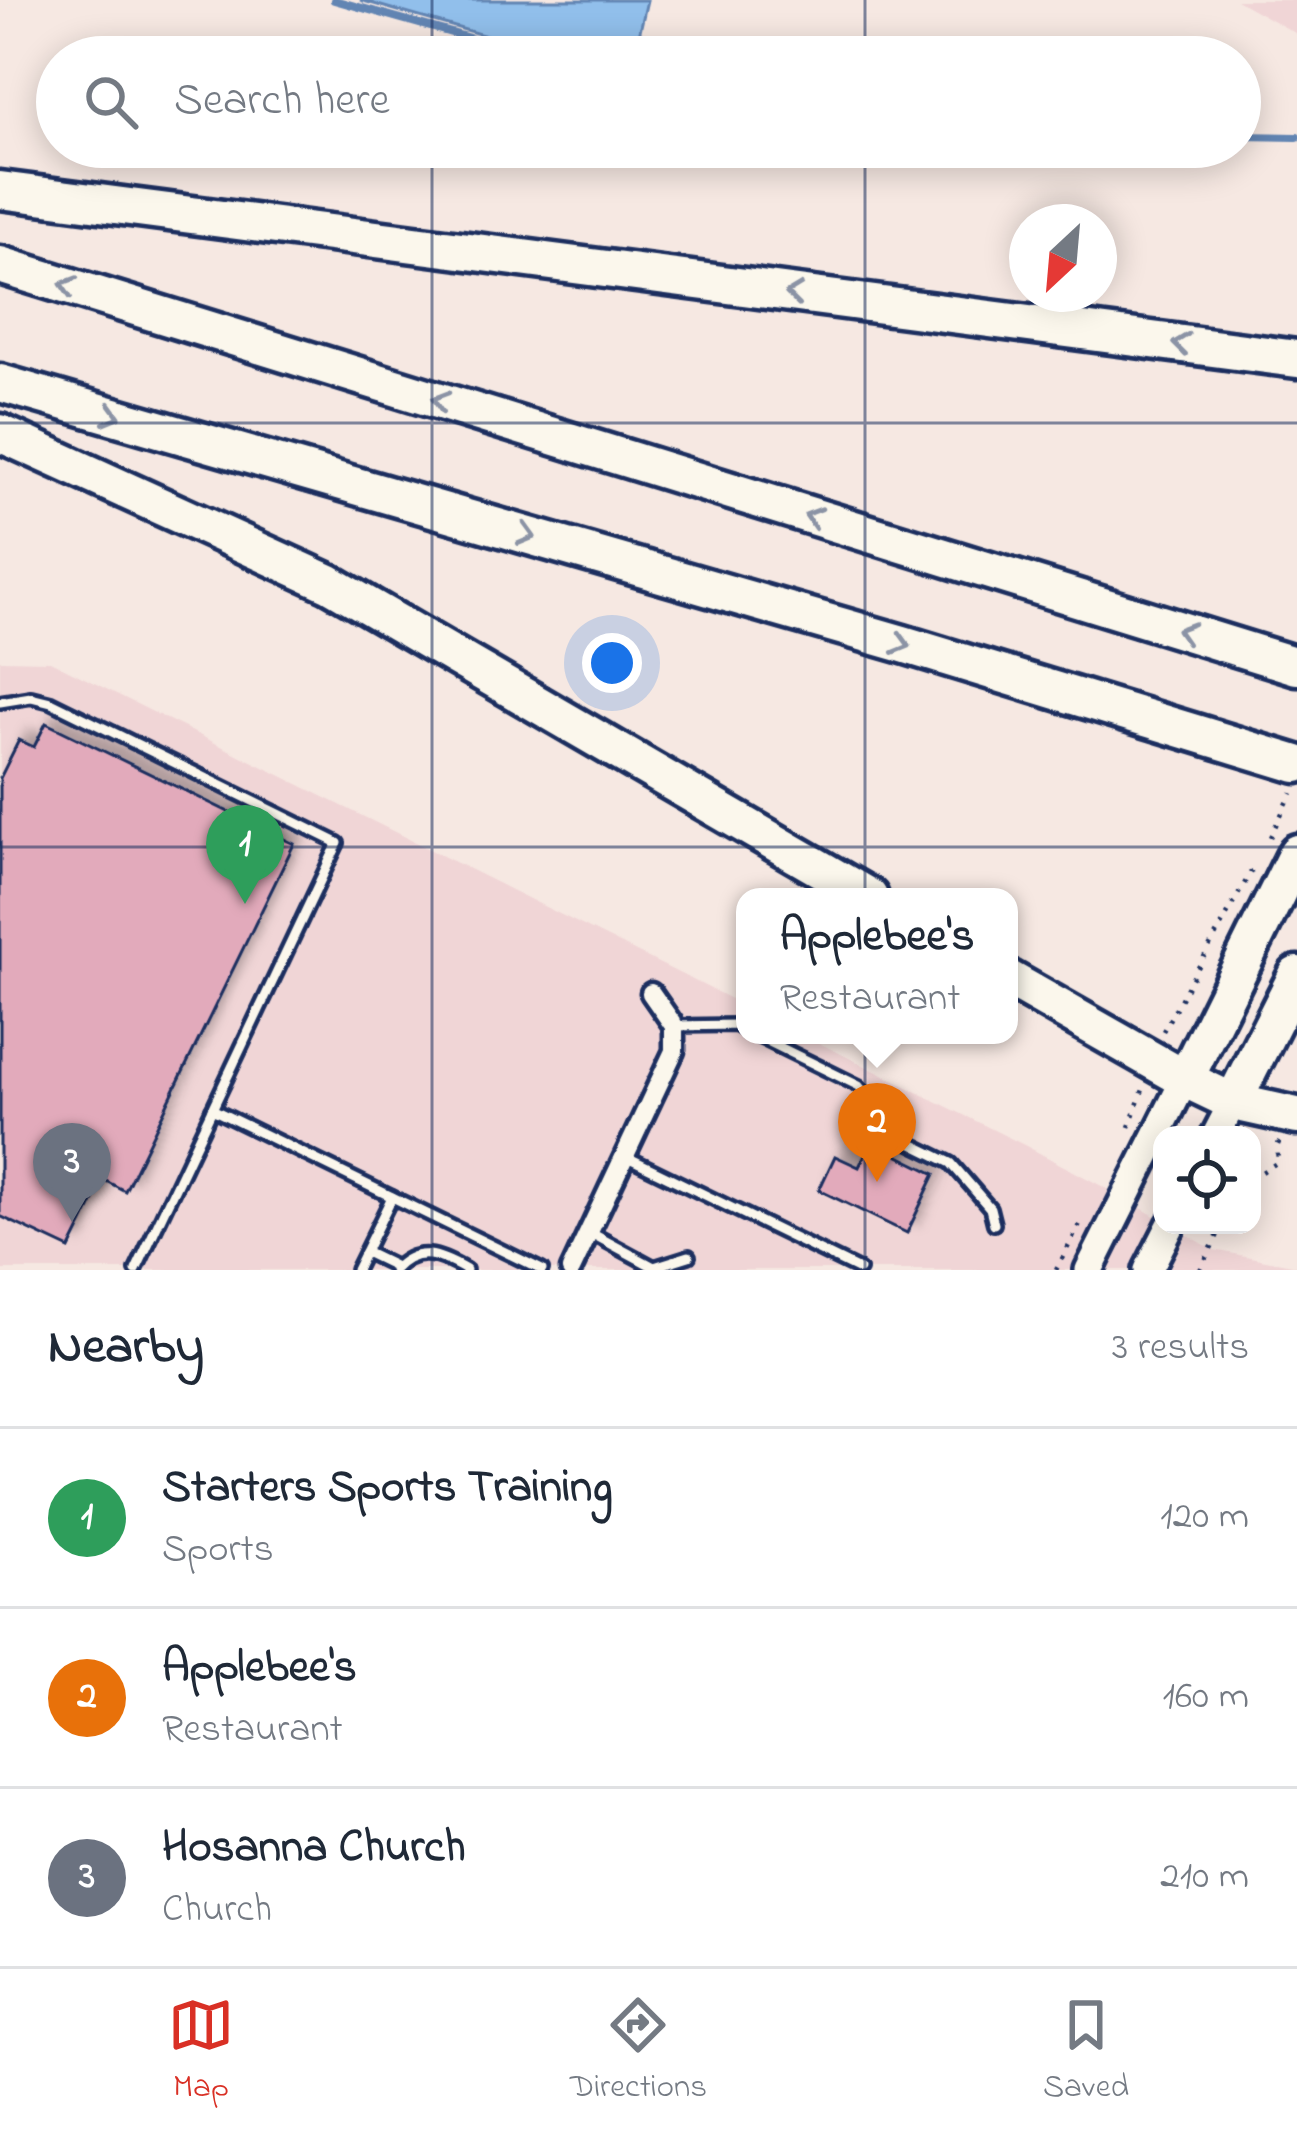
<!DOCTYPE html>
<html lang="en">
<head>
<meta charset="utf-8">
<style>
	:root { --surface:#fff; --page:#f2f2f3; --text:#1f2937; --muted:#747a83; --line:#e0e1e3; --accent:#d93025 }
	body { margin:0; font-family:"Indie Flower",sans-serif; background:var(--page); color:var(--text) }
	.controls { position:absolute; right:36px; bottom:36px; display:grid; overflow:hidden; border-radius:24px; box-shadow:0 6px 30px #0003 }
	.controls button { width:108px; height:108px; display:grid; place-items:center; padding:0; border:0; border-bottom:3px solid var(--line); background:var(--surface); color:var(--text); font:60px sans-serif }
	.compass { position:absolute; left:1009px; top:204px; width:108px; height:108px; border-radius:50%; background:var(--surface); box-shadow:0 6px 30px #0003; rotate:206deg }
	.you { position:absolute; left:612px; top:663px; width:42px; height:42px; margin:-30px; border:9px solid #fff; border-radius:50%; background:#1a73e8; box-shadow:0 0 0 18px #1a73e833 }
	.badge { display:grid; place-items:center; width:78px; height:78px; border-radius:50%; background:var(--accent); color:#fff; font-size:39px; font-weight:700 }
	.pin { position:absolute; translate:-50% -99px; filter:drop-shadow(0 3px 6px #0008) }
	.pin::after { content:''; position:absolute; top:63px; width:42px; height:36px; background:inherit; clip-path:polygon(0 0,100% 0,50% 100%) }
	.popup { position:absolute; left:736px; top:888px; width:282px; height:156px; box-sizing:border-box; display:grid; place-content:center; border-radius:24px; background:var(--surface); filter:drop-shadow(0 3px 9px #0005); font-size:39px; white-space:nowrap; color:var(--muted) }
	.popup b { font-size:45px; color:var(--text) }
	.popup::after { content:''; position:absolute; left:50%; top:100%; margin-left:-24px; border:24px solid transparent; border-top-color:var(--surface) }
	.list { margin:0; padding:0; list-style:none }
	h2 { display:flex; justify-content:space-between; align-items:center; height:156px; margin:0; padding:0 48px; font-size:51px }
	h2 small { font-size:39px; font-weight:400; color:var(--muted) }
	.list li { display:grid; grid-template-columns:78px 1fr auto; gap:36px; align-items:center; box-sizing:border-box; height:180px; padding:0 48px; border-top:3px solid var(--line) }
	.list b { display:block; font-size:45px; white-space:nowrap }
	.list p { margin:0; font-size:39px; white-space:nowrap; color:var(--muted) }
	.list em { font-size:39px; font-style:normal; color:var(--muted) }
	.icon { flex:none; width:66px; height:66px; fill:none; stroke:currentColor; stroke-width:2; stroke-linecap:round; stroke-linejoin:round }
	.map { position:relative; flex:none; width:1297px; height:1270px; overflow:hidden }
	.search { position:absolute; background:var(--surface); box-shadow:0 6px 30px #0003; left:36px; right:36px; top:36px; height:132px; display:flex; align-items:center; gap:30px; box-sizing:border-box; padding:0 42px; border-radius:66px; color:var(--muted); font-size:45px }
	.sheet { height:696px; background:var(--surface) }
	nav { display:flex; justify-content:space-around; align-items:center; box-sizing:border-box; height:168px; border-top:3px solid var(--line); background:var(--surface); font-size:33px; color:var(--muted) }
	nav a { display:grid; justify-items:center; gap:6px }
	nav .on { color:var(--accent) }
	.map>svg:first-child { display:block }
	.built { fill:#f0d5d6 }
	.water { fill:#91bfeb; stroke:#6285b3; stroke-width:3 }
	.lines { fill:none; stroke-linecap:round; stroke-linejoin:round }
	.stream { stroke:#6285b3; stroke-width:8 }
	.building { fill:#e2aabb; stroke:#1b2f5e; stroke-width:3; filter:url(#shadow) }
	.lane-casing { stroke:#1b2f5e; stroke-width:18 }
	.street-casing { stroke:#1b2f5e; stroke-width:27 }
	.secondary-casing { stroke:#1b2f5e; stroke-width:36 }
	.highway-casing { stroke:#1b2f5e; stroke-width:45 }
	.path { stroke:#1b2f5e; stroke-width:4.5; stroke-dasharray:3 9; stroke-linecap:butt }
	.lane { stroke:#fbf7ec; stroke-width:9 }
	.street { stroke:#fbf7ec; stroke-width:18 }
	.secondary { stroke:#fbf7ec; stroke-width:27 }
	.highway { stroke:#fbf7ec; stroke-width:36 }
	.oneway { stroke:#8b93a5 }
	.grid { fill:none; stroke:#1b2f5e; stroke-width:3; stroke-opacity:0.55 }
</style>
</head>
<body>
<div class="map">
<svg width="1297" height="1270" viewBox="0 0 1297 1270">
	<defs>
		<filter id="shadow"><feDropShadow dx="10" dy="-10" stdDeviation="6" flood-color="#0004"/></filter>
	</defs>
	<rect width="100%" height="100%" fill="#f6e8e2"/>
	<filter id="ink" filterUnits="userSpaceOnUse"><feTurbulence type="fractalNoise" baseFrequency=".00833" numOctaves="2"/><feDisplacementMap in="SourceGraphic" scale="24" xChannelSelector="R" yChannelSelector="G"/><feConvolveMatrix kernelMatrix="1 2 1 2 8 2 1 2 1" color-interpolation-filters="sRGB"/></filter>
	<g filter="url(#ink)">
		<g class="built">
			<polygon points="1236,0 1297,0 1297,34"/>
			<polygon points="0,660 50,661 745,1006 745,1035 803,1035 1026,1146 1113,1192 1214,1250 1297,1266 1297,1270 0,1270"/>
		</g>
		<polygon class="water" points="360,0 647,0 634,57 595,57 548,41 511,43"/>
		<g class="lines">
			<g class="stream">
				<polyline points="334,0 537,57"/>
				<polyline points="1240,136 1297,137"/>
			</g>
		</g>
		<g class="building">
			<polygon points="46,723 294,844 125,1191 104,1180 70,1249 0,1216 0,778 19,740 34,747"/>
			<polygon points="871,1142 935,1174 907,1233 819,1190 835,1156 859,1167"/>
		</g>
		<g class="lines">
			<g class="lane-casing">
				<g id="lane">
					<polyline points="0,702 31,697 51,702 338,843 136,1270"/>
					<polyline points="674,1026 735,1025 745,1030"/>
					<polyline points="755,1035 859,1086 900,1138 951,1163 990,1208 994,1224"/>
					<polyline points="212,1109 542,1270"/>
					<polyline points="625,1156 859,1270"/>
					<polyline points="589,1232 654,1267 653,1270"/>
					<polyline points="365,1252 396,1267"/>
					<polyline points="654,1267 689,1256"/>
					<polyline points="356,1270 392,1197"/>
					<path d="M394,1270C417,1245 440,1255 466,1270"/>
				</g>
			</g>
			<g class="street-casing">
				<polyline id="street" points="571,1270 674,1051 674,1026 651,993"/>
			</g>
			<g class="secondary-casing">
				<g id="secondary">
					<polyline points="1216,1135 1233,1102"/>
					<polyline points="1089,1270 1185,1079"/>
					<polyline points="1148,1270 1171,1225"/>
				</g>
			</g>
			<g class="highway-casing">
				<g id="highway">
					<polyline points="0,190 1297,359"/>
					<polyline points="0,265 1297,666"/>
					<polyline points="0,383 903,644 1297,764"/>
					<polyline points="0,433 329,583 869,897"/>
					<polyline points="1009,979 1185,1079 1233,1102 1297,1116"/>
					<polyline points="1185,1079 1297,853"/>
					<polyline points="1233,1102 1297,975"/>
				</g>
			</g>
			<g class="path">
				<polyline points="1270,837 1292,793"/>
				<polyline points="1163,1031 1253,868"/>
				<polyline points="1129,1127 1144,1087"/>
				<polyline points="1252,1178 1278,1162 1277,1147 1280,1140"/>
				<polyline points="1056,1270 1081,1223"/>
				<polyline points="1200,1270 1223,1225"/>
			</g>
			<use href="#lane" class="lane"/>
			<use href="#street" class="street"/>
			<use href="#secondary" class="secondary"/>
			<use href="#highway" class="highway"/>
		</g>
		<defs><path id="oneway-chevron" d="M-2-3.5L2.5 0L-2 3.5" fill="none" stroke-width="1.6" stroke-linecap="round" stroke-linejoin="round" transform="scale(3)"/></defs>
		<g class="oneway">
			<use href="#oneway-chevron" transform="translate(68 286) rotate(-163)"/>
			<use href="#oneway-chevron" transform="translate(794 294) rotate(-173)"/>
			<use href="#oneway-chevron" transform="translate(1181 344) rotate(-173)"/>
			<use href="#oneway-chevron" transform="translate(440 401) rotate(-163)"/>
			<use href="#oneway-chevron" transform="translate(112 415) rotate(16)"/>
			<use href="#oneway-chevron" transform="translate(813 517) rotate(-163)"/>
			<use href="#oneway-chevron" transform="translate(527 535) rotate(16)"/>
			<use href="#oneway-chevron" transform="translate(1185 632) rotate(-163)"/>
			<use href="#oneway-chevron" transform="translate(902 644) rotate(16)"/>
		</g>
	</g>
	<path class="grid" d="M432,0V57M865,0V57M432,147V1270M865,147V1270M0,423H1297M0,847H1297"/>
</svg>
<div class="controls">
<button><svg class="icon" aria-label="locate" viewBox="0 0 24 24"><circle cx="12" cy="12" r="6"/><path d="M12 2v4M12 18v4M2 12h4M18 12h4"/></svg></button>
</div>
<svg class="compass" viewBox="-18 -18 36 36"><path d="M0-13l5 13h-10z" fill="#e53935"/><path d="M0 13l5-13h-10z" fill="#747a83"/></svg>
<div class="you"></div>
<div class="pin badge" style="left:245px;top:904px;background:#2e9e5b">1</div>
<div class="pin badge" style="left:877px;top:1182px;background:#e8710a">2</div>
<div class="popup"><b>Applebee's</b>Restaurant</div>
<div class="pin badge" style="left:72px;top:1222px;background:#6b7280">3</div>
<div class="search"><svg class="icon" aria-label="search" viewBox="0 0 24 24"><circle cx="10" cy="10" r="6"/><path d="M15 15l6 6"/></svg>Search here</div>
</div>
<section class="sheet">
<h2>Nearby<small>3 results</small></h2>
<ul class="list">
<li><span class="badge" style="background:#2e9e5b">1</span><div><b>Starters Sports Training</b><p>Sports</p></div><em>120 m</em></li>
<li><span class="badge" style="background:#e8710a">2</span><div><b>Applebee's</b><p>Restaurant</p></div><em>160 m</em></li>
<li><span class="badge" style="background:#6b7280">3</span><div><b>Hosanna Church</b><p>Church</p></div><em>210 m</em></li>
</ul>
</section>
<nav>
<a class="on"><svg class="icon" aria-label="map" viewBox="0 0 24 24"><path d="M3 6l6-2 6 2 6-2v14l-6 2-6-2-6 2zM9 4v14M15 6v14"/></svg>Map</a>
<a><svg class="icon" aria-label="directions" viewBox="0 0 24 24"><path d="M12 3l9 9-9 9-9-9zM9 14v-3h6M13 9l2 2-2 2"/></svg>Directions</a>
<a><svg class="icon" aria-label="saved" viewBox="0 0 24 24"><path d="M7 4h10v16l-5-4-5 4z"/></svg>Saved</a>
</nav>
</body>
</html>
